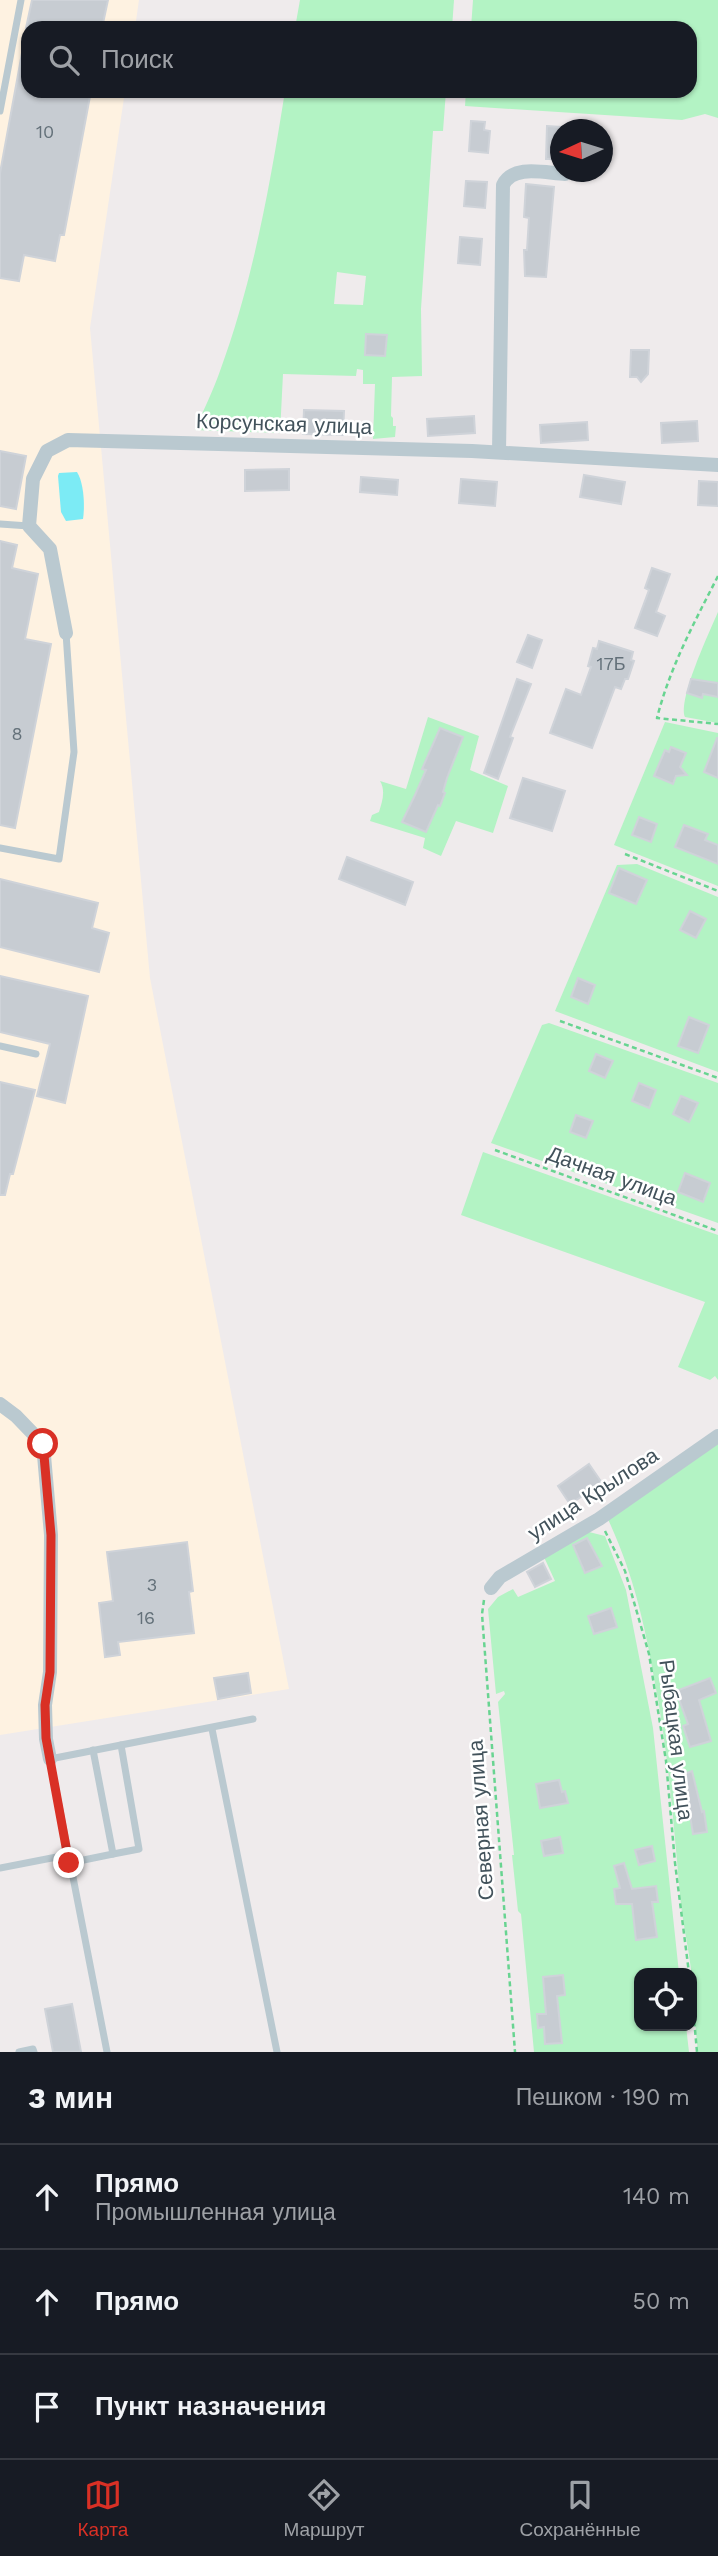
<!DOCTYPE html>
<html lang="ru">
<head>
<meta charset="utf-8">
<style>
	:root { --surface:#171b24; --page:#242831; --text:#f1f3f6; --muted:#9ea1a6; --line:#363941; --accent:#d93025 }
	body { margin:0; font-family:"Work Sans",sans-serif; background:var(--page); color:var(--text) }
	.controls { position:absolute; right:21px; bottom:21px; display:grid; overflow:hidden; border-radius:14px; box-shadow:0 2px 5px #0004 }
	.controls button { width:63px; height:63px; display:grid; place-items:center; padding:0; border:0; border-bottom:2px solid var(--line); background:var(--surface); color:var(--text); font:35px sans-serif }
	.compass { position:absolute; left:550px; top:119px; width:63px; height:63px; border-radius:50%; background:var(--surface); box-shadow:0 2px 5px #0004; rotate:266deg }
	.stop { position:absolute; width:21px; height:21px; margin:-16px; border:5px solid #d93025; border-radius:50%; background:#fff }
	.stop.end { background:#d93025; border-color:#fff; box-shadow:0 2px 7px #0008 }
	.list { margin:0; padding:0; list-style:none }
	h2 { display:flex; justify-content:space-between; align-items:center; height:91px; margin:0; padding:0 28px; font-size:30px }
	h2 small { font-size:23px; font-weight:400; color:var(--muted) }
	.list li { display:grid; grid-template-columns:46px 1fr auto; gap:21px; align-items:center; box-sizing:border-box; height:105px; padding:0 28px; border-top:2px solid var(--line) }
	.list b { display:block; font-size:26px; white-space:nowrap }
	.list p { margin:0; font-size:23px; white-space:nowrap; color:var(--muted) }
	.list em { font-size:23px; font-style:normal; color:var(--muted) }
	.icon { flex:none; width:38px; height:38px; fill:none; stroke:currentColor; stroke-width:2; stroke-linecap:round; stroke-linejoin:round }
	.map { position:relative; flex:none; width:718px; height:2052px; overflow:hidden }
	.search { position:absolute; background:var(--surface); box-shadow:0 2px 5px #0004; left:21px; right:21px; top:21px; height:77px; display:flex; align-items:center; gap:18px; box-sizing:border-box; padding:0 24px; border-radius:21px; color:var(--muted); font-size:26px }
	.sheet { height:406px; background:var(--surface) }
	nav { display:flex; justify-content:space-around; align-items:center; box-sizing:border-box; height:98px; border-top:2px solid var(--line); background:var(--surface); font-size:19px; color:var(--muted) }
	nav a { display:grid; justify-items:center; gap:4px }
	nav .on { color:var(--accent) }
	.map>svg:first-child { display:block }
	.commercial { fill:#fef2e1 }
	.green { fill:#b3f3c4; fill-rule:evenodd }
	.water { fill:#7cebf5 }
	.building { fill:#c7ccd2; stroke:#cfd3d9; stroke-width:2 }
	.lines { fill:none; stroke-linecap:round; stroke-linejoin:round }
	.path { stroke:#68d491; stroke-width:2.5; stroke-dasharray:5 3.5; stroke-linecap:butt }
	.lane { stroke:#bac9d0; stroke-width:7 }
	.street { stroke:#bac9d0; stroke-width:14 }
	.route { stroke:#d93025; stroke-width:9 }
	.labels { text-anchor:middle; stroke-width:5; stroke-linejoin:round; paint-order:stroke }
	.number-label { font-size:18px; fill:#637079 }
	.street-label { font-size:21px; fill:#42525b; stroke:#fff }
</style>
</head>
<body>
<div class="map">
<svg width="718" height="2052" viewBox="0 0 718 2052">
	<rect width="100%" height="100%" fill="#efebec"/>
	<polygon class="commercial" points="0,0 139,0 135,28 28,28 28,91 125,91 90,328 150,978 289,1689 0,1735"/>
	<g class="green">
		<polygon points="300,0 454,0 452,28 295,28"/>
		<polygon points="473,0 718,0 718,118 705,114 682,120 465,106 466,91 690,91 690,28 471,28"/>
		<path d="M285,91H446L443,131H433L421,309L422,376L392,377L391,416L393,418V426H396L395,437L373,439L375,384H363V370L357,369L356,376L283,374L280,433L195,430C203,411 213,391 220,371C253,281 270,186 285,91ZM337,272L366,276L363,305L334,304Z"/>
		<path d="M718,612V723L685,717C678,699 709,633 718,612Z"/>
		<path d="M428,717L479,736L470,770L508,786L493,833L456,821L441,856L423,848L425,838L370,821L372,815L379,812C382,802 386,791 380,781L406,789Z"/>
		<polygon points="665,722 718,733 718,886 614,845"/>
		<polygon points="637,864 718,897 718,1072 555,1011 617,865"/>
		<polygon points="549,1023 718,1083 718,1223 491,1143 542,1025"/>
		<polygon points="483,1152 718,1235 718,1380 715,1376 710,1380 678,1367 705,1302 461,1215"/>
		<path d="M718,1441V2052H698C695,2027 694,2002 692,1978C690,1956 684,1929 681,1905C674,1830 669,1757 655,1683C644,1621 633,1572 606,1515Z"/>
		<polygon points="585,1531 605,1536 626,1590 653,1728 679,1973 639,1973 639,2026 686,2026 689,2052 534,2052 521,1914 518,1911 512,1855 514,1855 498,1702 505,1694 504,1691 496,1694 488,1609 498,1597 513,1589 518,1597 555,1581 544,1557"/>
	</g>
	<path class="water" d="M77,472C84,483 85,506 83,519L66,521L61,512L58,476L59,473Z"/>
	<g class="building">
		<polygon points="32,0 108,0 102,28 26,28"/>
		<polygon points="22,53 28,54 28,91 91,91 64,235 60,235 55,261 24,255 19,281 0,278 0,173"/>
		<polygon points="471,121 485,122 484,130 490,131 488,153 469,151"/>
		<polygon points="547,126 561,127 561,159 546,159"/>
		<polygon points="466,181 487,182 485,208 464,206"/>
		<polygon points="526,184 554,187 546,277 525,276 524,250 527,250 529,218 524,217"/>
		<polygon points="460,237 482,239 480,265 458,263"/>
		<polygon points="366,334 387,335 385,356 365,355"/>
		<polygon points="631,350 649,350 648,374 641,382 637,377 630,377"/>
		<polygon points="304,410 344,411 343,435 303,434"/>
		<polygon points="474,416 475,433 428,436 427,419"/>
		<polygon points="697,421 698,441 662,443 661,423"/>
		<polygon points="587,422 588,440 541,443 540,425"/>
		<polygon points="0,451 26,456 16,509 0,506"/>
		<polygon points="289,469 289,490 245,491 245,470"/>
		<polygon points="584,475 625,482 621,504 580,497"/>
		<polygon points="361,477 398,480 397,495 360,492"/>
		<polygon points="461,479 497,482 495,506 459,503"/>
		<polygon points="699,481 718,482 718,506 698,505"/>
		<polygon points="0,541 17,545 12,568 38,574 25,639 51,644 15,828 0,825"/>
		<polygon points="652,568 670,574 656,612 665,616 657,636 635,628 649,590 645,588"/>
		<polygon points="528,635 542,640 532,668 517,662"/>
		<polygon points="599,641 633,652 631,660 634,661 628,679 625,679 621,689 615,687 592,748 550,733 566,689 581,695 591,667 588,666 593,648 597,649"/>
		<polygon points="517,679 531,684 510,737 513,738 498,779 484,773"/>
		<polygon points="691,679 718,683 718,697 703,694 702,698 687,693"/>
		<polygon points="440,728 463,737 447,778 443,792 445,793 440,806 438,805 426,832 402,822 415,795 426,770 422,769"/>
		<polygon points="717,738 718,738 718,778 704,772"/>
		<polygon points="671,747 686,753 680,767 687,775 676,776 673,784 654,776 665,750 669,752"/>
		<polygon points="523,778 565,791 552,831 510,818"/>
		<polygon points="639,817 657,824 651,842 632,835"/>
		<polygon points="684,825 708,834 705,840 718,845 718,864 675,847"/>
		<polygon points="347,857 413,882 405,905 339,879"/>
		<polygon points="619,868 647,880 636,904 609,893"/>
		<polygon points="0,879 98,903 92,928 109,933 99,972 0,947"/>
		<polygon points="690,911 706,919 696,938 680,930"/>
		<polygon points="0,976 88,996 65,1103 37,1096 50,1044 0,1032"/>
		<polygon points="578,978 595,985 588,1004 571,997"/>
		<polygon points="689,1017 709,1025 698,1053 678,1046"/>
		<polygon points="596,1054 613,1061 605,1078 589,1071"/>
		<polygon points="0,1082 35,1090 13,1174 10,1174 5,1195 0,1195"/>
		<polygon points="639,1083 656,1090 649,1108 632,1101"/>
		<polygon points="681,1096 698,1103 689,1122 673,1114"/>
		<polygon points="576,1115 593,1121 586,1138 570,1132"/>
		<polygon points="685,1173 710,1183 703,1202 678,1192"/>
		<polygon points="589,1464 602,1483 570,1504 558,1486"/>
		<polygon points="587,1538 602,1566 585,1573 573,1545"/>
		<polygon points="187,1542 193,1591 189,1592 194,1633 118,1642 120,1655 105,1657 99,1603 113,1601 107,1552"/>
		<polygon points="543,1563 551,1579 535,1587 527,1572"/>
		<polygon points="611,1608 617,1627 594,1634 588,1616"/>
		<polygon points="248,1673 251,1693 218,1699 214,1678"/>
		<polygon points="710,1678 716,1693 699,1700 711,1741 690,1747 683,1726 688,1724 676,1691"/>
		<polygon points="692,1771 702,1812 704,1811 707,1832 693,1834 687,1796 684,1797 679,1776"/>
		<polygon points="559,1780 562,1792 565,1791 568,1803 540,1808 536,1784"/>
		<polygon points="560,1837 563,1853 544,1856 541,1841"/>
		<polygon points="652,1846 655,1861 639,1865 635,1850"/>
		<polygon points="624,1863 632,1889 656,1886 658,1902 652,1902 657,1937 636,1940 632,1904 616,1904 614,1889 620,1888 614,1866"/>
		<polygon points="563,1975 565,1995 557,1996 562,2043 545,2044 544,2027 538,2028 537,2014 546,2014 543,1977"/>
		<polygon points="72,2004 81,2052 53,2052 45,2009"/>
	</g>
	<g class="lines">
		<g class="path">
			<path d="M718,576C694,623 670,667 657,718L718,724"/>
			<polyline points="625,854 718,891"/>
			<polyline points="560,1021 718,1078"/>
			<polyline points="495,1150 718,1231"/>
			<polyline points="605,1531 625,1571 649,1654 666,1761 675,1863 689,1973"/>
			<polyline points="484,1600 482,1614 515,2052"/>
			<polyline points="692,1996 697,2052"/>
		</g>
		<g class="lane">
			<polyline points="0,111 21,0"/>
			<polyline points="0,524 29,526"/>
			<polyline points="0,848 59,859 74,752 66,633"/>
			<polyline points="0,1046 36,1054"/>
			<polyline points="212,1729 277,2052"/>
			<polyline points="113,1854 139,1849 121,1745"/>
			<polyline points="69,1863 113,1854 93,1750"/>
			<polyline points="0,1868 67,1855"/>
			<polyline points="19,2052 33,2049 34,2052"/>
			<polyline points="107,2052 50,1759 253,1719"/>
		</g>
		<g class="street">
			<path d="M499,452L503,185C513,164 545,173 565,174"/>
			<polyline points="66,633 50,549 29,526 33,479 47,451 68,440 472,451 718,465"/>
			<polyline points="0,1404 16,1416 43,1444 51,1535 50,1672 45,1705 46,1739 50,1759"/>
			<polyline points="491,1588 500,1577 599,1519 718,1436"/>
		</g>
	</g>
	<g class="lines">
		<polyline class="route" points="43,1444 51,1535 50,1672 45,1705 46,1738 69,1863"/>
	</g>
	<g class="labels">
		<g class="number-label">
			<text x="45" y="138">10</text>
			<text x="611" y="670">17Б</text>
			<text x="17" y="740">8</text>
			<text x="152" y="1591">3</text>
			<text x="146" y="1624">16</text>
		</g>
		<g class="street-label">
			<text transform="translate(284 424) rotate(2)" y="7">Корсунская улица</text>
			<text transform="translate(612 1176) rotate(20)" y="7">Дачная улица</text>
			<text transform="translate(593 1494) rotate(-33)" y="7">улица Крылова</text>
			<text transform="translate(676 1740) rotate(83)" y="7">Рыбацкая улица</text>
			<text transform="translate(481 1820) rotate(-94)" y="7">Северная улица</text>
		</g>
	</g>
</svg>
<div class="controls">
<button><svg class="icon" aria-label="locate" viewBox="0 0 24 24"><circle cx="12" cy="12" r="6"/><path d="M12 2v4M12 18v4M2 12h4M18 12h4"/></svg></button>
</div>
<svg class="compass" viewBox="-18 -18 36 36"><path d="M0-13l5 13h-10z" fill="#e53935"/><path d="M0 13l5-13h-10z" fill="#9ea1a6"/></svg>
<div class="stop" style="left:43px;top:1444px"></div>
<div class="stop end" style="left:69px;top:1863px"></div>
<div class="search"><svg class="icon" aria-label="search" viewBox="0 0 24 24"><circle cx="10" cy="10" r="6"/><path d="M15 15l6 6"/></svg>Поиск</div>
</div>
<section class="sheet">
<h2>3 мин<small>Пешком · 190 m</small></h2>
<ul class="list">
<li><svg class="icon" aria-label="ahead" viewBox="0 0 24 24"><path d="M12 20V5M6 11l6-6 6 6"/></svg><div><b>Прямо</b><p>Промышленная улица</p></div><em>140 m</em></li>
<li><svg class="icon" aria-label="ahead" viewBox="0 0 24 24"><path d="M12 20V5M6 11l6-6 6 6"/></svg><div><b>Прямо</b></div><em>50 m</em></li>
<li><svg class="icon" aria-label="arrive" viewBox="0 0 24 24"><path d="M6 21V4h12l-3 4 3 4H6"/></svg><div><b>Пункт назначения</b></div></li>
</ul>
</section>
<nav>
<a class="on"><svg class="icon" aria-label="map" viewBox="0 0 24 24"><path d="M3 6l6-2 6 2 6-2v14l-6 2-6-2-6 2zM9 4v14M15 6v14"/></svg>Карта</a>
<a><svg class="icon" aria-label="directions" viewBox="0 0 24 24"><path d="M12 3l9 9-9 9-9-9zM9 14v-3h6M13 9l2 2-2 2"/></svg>Маршрут</a>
<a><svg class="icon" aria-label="saved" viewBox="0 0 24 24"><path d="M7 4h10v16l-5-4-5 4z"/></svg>Сохранённые</a>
</nav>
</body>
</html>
